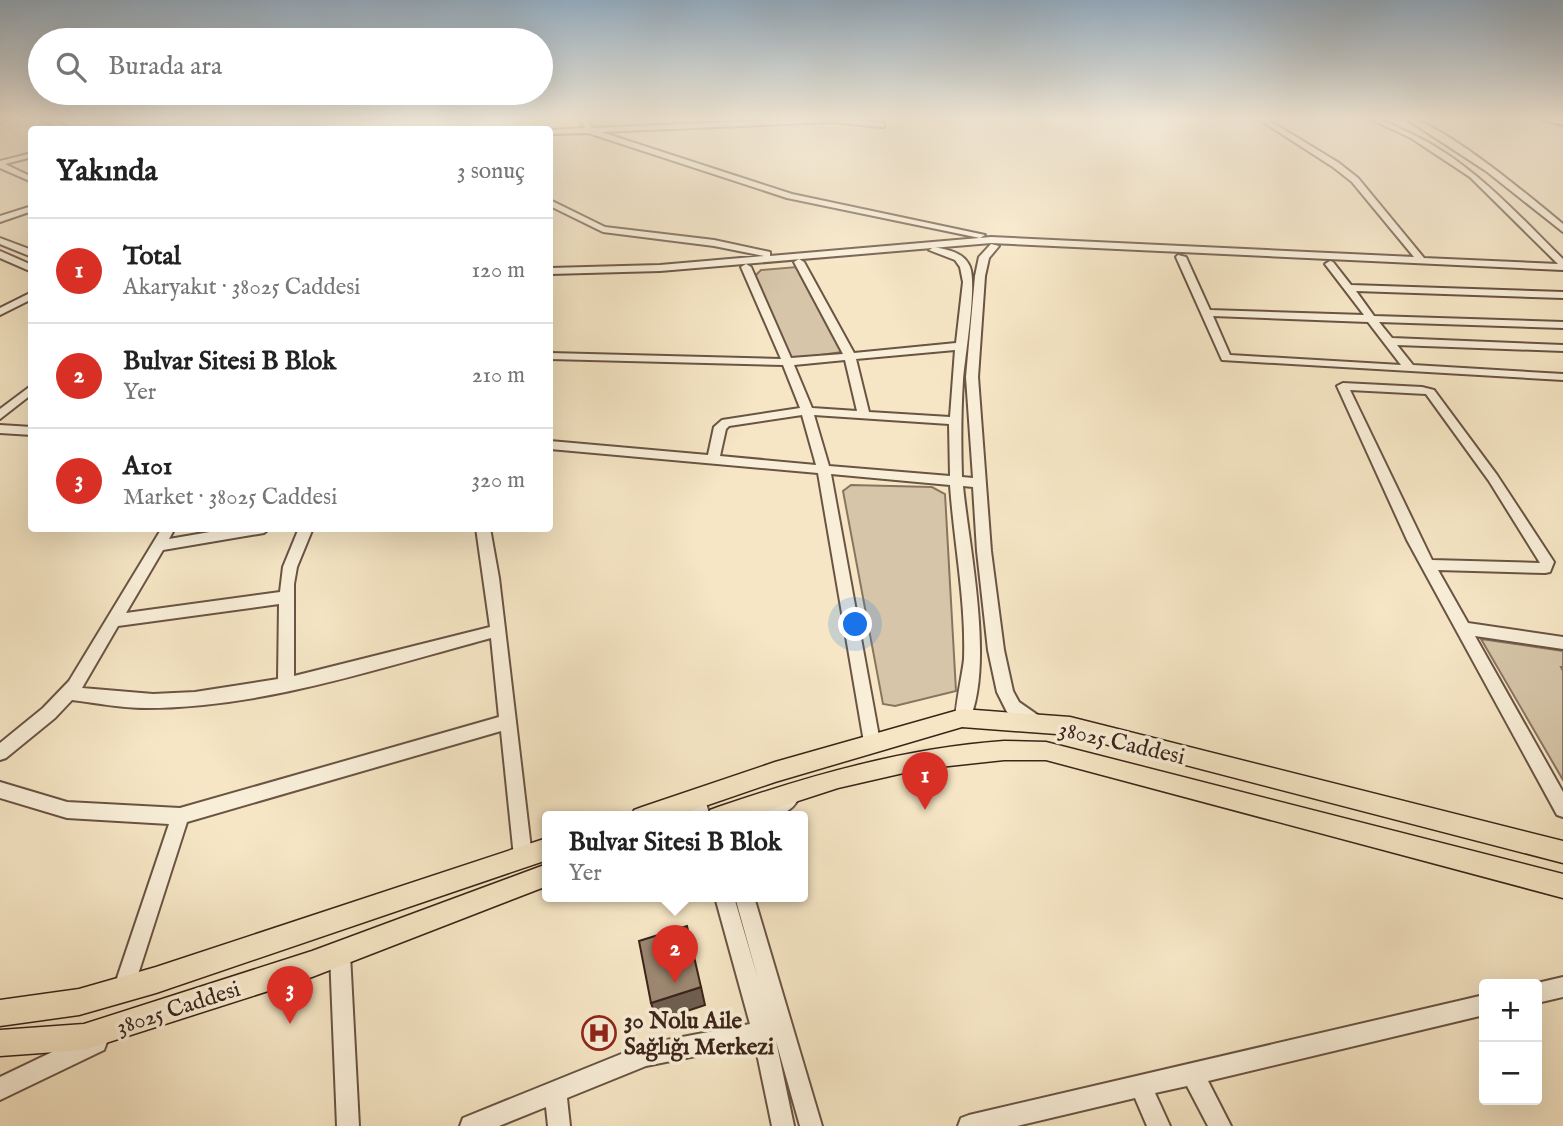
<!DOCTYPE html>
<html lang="tr">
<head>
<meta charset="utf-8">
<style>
	:root { --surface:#fff; --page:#f2f2f2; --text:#222; --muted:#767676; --line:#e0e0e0; --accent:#d93025 }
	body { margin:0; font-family:"IM FELL English",serif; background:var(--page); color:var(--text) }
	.controls { position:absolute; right:21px; bottom:21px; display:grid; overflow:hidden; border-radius:7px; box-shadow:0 7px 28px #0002 }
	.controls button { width:63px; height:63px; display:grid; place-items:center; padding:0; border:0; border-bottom:2px solid var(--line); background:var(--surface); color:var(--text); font:35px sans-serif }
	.you { position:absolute; left:856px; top:625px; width:24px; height:24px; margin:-18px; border:5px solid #fff; border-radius:50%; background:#1a73e8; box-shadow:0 0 0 10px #1a73e833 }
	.badge { display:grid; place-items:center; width:46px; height:46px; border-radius:50%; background:var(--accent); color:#fff; font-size:23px; font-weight:700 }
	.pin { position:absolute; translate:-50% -58px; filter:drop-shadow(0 2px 4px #0008) }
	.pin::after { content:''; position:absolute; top:37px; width:24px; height:21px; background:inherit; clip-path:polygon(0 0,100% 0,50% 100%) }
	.popup { position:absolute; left:542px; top:811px; width:266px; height:91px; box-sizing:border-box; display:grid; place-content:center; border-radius:7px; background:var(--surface); filter:drop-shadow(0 2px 5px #0005); font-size:23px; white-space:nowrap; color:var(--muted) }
	.popup b { font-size:26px; color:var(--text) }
	.popup::after { content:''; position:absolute; left:50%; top:100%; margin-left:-14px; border:14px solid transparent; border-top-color:var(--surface) }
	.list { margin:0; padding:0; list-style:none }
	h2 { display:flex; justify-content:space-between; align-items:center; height:91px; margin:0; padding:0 28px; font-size:30px }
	h2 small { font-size:23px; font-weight:400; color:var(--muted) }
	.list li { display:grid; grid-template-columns:46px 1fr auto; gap:21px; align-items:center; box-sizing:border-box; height:105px; padding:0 28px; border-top:2px solid var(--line) }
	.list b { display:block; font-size:26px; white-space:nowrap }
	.list p { margin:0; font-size:23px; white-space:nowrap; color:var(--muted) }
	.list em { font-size:23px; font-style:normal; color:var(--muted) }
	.icon { flex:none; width:38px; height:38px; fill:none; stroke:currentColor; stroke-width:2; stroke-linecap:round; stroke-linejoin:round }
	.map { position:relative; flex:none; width:1563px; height:1126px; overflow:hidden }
	.search { position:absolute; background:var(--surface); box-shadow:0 7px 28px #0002; left:28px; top:28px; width:525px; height:77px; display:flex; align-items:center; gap:18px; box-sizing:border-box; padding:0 24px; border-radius:38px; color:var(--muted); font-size:26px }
	.panel { position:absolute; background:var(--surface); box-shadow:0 7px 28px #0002; left:28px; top:126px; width:525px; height:406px; border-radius:7px }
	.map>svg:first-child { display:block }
	.green { fill:#d6c5a8; stroke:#897460; stroke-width:2 }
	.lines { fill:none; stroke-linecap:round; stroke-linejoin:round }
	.minor-casing { stroke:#6a5444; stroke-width:4 }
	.major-casing { stroke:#3c2319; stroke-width:3 }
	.highway-casing { stroke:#3c2319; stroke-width:4 }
	.minor { fill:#f9efd9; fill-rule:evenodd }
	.major { fill:#f6e6c5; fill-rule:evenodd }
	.highway { fill:#f6e6c5; fill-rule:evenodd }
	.shaded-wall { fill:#6e5f50; stroke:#3c2319; stroke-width:2 }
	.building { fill:#9d8872; stroke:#3c2319; stroke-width:2 }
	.labels { text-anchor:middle; stroke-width:7; stroke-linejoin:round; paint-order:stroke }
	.near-street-label { font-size:23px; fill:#3c2319; stroke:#f9efd9 }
	.near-poi-label { font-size:23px; font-weight:bold; fill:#3c2319; stroke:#f9efd9; text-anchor:start }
</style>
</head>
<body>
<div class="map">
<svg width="1563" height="1126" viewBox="0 0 1563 1126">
	<rect width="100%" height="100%" fill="#f6e6c5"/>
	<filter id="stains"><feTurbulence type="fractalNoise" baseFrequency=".00286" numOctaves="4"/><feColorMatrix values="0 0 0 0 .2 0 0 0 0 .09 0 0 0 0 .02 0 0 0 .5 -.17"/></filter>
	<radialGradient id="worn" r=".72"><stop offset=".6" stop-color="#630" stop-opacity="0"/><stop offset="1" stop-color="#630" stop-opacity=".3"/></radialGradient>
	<g class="green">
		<polygon points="797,267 842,352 792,359 754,277 761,270"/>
		<polygon points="851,485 932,487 945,494 956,691 895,706 883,704 843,491"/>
		<polygon points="1481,639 1563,651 1563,667 1561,667 1563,671 1563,780"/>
	</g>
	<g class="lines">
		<g class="minor-casing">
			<g id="minor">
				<polygon points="38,118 48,118 75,130 64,130"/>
				<polygon points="579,118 587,118 592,128 822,118 884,123 884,127 881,127 832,122 601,132 792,194 985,235 980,238 787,198 588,133 550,134 550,130 585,128"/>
				<path d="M1257,118H1265L1339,163L1358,178L1424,258L1558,264L1470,177L1411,138L1368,118C1381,118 1391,124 1403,130C1467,157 1514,211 1563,259V270L991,243L660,271L550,274V268L660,265L764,256L714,246L603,232L550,206V200L605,227L714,240L770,252V256L991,237L1414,257L1352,182L1333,167Z"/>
				<path d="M1405,118C1437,118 1535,201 1563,224V232L1486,171Z"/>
				<polygon points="32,153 32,157 5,164 32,177 32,182 0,168 0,161"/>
				<polygon points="32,206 32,211 0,222 0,216"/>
				<polygon points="0,238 32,250 32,257 0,244"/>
				<path d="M991,244L999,246L989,258L985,276L978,377L991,551L1004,650L1013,691L1019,702L1042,718L1044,723L1042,728L1036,730L1030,728L1007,712L997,692L988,650L977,551L973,487L963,486C969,548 995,667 968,723L962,725L956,723C953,715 963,672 964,659C966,601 954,543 950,485L831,474L880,742L878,747L872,749L866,747L864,742L818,473L550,449V441L708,455L714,427L722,420L800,408L783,365L550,359V353L781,359L741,267L746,264L751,267L791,358L843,354L794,262L799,259L804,262L854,353L956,343L963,282L960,267L955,260L929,250L934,247C948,250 964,252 970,267C977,286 965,356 963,380C961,413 961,445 962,477L973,478L966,377L975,276L979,257ZM955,350L950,417L869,412L856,359ZM845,360L857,411L812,408L794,365ZM802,415L816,465L720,456L726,429L729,426ZM814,415L949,424L950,476L829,466Z"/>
				<polygon points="0,251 32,265 32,272 0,258"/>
				<path d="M1178,255L1186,257L1210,310L1364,315L1325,264L1330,261L1333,262L1351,285L1563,292V298L1356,291L1374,316L1563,322V328L1379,322L1392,338L1563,345V351L1397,345L1413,365L1563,374V380L1222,360L1176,257ZM1213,316L1368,322L1401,365L1230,355Z"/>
				<polygon points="32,292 32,299 0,315 0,308"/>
				<path d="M1343,383L1422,387L1434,390L1497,475L1554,562L1550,572L1545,573L1438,570L1468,623L1563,637V649L1475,636L1563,792V817L1557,815L1407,540L1337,386ZM1350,390L1426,394L1489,481L1540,563L1432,560Z"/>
				<polygon points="32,385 32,394 0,419 0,409"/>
				<polygon points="0,425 32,427 32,435 0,433"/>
				<path d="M162,528H175L169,539L233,528H270L264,533L163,550L126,613L280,592L283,567L299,528H313L297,567L294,584V676L490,627L476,528H490L499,578L532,857L530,863L523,866L516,863L514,857L501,731L187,822L133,990L130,997L123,1000L116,997L113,990L169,824L67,818L0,798V782L67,802L180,808L499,717L491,638C379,668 263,708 146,708C121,708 96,703 72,700L55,718L6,758L0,760V743L43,708L69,681ZM279,604L278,679L195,692L153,694L82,688L118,626Z"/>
				<polygon points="697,790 703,792 710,817 692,817 688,798 691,792"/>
				<path d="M789,791L795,793L798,799C791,815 772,817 757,817L770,800Z"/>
				<polygon points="715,897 734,897 758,979 735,897 754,897 822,1126 800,1126 776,1041 794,1126 772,1126 755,1044 646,1066 567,1098 570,1126 548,1126 546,1107 499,1126 460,1126 463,1118 646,1044 750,1024"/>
				<polygon points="340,944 347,947 350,954 359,1126 337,1126 330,954 333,947"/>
				<polygon points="1563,977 1563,997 1537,1003 1537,984 1533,984"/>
				<polygon points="1484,995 1484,1015 1208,1081 1231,1126 1208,1126 1187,1086 1155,1093 1170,1126 1147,1126 1135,1098 1017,1126 958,1126 961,1118 969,1115"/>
				<polygon points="96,1031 104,1034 107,1042 104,1050 0,1100 0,1077"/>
			</g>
		</g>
		<g class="major-casing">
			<g id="major">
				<polygon points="0,118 9,118 0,123"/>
				<polygon points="962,709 1070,717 1563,841 1563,863 1070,735 962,727 775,782 673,817 631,817 634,810 642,807 775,762"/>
				<path d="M1004,741L1046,742L1563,874V898L1046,760H1004L921,769L838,788L749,817H707L710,810L718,807C812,775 905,748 1004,741Z"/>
				<polygon points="547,838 547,860 156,993 79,1015 0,1026 0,1000 79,989 156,967"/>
				<polygon points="547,864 547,886 312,977 84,1050 0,1056 0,1030 84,1024 312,951"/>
			</g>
		</g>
		<g class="highway-casing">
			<polygon id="highway" points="1541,118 1563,119 1563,125 1542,120"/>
		</g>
		<use href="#minor" class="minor"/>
		<use href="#major" class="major"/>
		<use href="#highway" class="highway"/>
	</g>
	<polygon class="shaded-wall" points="701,987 705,1005 657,1021 651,1003"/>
	<polygon class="building" points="687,926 701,987 651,1003 639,941"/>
	<linearGradient id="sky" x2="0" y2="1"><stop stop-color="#94aec3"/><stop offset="0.43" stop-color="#fbf4e5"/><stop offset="1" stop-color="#fbf4e5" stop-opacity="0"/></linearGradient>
	<rect width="1563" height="276" fill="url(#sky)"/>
	<defs>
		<g id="hospital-ring" transform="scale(1.75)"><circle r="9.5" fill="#f9efd9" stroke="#8f2418" stroke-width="1.5"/><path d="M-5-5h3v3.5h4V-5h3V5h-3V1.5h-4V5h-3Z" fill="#8f2418"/></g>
	</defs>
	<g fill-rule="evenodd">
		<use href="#hospital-ring" x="599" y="1033"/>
	</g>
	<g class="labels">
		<g class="near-street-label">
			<text transform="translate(1122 742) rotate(13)" y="8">38025 Caddesi</text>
			<text transform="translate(178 1007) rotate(-18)" y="8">38025 Caddesi</text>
		</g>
		<g class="near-poi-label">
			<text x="624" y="1028">30 Nolu Aile<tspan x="624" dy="26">Sağlığı Merkezi</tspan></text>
		</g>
	</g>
	<rect width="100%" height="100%" filter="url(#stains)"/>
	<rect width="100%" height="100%" fill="url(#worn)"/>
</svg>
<div class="controls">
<button>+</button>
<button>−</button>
</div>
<div class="you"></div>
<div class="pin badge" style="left:925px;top:810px">1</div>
<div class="pin badge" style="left:675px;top:983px">2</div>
<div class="popup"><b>Bulvar Sitesi B Blok</b>Yer</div>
<div class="pin badge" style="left:290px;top:1024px">3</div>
<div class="search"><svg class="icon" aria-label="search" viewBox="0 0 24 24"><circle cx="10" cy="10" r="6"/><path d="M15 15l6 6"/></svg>Burada ara</div>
<section class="panel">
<h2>Yakında<small>3 sonuç</small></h2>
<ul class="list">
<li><span class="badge">1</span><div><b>Total</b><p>Akaryakıt · 38025 Caddesi</p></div><em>120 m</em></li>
<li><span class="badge">2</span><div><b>Bulvar Sitesi B Blok</b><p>Yer</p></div><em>210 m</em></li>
<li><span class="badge">3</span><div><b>A101</b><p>Market · 38025 Caddesi</p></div><em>320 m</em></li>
</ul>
</section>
</div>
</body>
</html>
